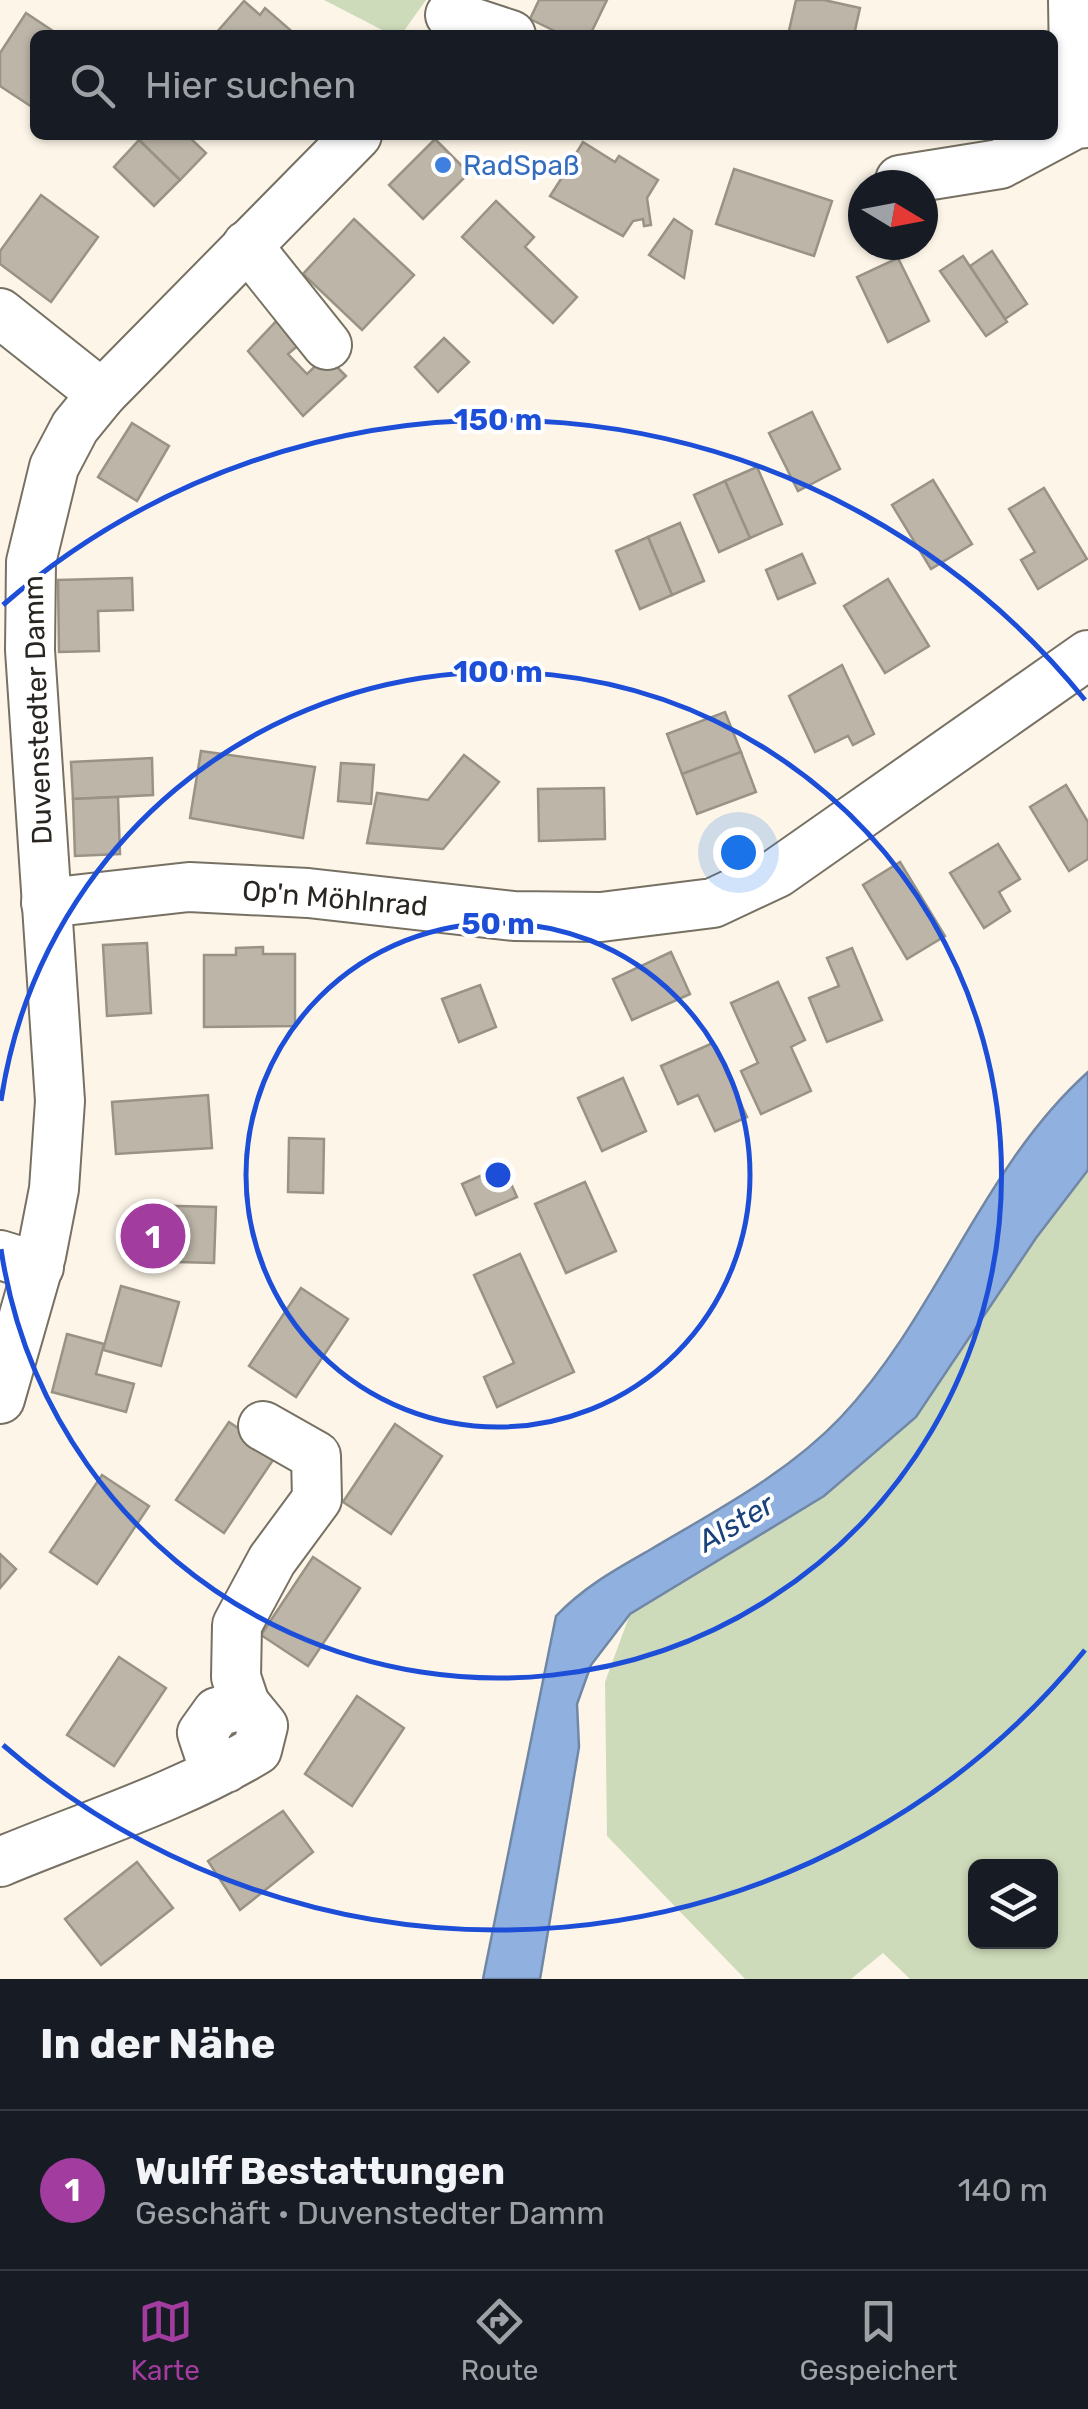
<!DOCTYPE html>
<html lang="de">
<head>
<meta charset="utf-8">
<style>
	:root { --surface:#171b24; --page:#242831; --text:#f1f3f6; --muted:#9ea1a6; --line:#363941; --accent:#a33c9f }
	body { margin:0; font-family:Rubik,sans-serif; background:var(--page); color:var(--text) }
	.controls { position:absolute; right:30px; bottom:30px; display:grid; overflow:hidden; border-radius:15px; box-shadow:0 2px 8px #0004 }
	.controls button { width:90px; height:90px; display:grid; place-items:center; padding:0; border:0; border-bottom:2px solid var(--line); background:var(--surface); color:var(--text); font:50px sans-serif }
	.compass { position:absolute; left:848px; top:170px; width:90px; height:90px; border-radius:50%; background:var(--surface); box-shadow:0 2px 8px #0004; rotate:100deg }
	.you { position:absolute; left:738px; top:852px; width:35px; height:35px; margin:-25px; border:8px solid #fff; border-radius:50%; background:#1a73e8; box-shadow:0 0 0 15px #1a73e833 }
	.badge { display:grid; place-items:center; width:65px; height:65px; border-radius:50%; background:var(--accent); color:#fff; font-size:32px; font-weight:700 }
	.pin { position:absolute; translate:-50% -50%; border:5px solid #fff; box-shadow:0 2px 10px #0006 }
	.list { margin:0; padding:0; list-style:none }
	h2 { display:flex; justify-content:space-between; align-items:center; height:130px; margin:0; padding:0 40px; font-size:42px }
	h2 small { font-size:32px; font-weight:400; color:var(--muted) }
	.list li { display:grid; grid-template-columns:65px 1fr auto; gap:30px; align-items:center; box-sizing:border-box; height:160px; padding:0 40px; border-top:2px solid var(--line) }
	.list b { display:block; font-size:38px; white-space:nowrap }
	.list p { margin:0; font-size:32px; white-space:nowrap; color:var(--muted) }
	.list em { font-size:32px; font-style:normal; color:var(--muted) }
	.icon { flex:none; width:55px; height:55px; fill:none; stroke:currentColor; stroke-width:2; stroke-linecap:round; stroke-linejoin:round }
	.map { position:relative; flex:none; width:1088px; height:1979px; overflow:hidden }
	.search { position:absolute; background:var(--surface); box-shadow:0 2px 8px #0004; left:30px; right:30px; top:30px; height:110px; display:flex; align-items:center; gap:25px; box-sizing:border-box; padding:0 35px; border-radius:15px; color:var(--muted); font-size:38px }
	.sheet { height:290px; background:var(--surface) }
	nav { display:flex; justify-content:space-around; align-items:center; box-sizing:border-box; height:140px; border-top:2px solid var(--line); background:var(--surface); font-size:28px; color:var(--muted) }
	nav a { display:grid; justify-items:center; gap:5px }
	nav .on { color:var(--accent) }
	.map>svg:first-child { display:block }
	.green { fill:#cedbba; fill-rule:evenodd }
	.water { fill:#90b1df; stroke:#7187a6; stroke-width:2.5 }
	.building { fill:#bcb5a8; stroke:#999386; stroke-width:2.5 }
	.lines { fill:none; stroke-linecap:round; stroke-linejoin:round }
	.minor-casing { stroke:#777164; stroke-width:52 }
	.minor { stroke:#fff; stroke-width:48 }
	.ring { fill:none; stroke:#1d4ed8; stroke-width:5 }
	.shop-dot { fill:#3f7fe0; stroke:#fff; stroke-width:4 }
	.labels { text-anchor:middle; stroke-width:8; stroke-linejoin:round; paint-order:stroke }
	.shop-label { font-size:28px; fill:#366cbe; stroke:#fff; text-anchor:start }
	.street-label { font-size:28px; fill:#292621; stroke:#fff }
	.water-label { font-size:30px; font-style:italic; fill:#19427a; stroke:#fff }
	.centre { fill:#1d4ed8; stroke:#fff; stroke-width:5 }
	.ring-label { font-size:30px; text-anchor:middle; font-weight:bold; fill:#1d4ed8; stroke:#fff; stroke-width:8; stroke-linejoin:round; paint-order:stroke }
</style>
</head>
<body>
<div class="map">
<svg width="1088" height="1979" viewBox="0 0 1088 1979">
	<rect width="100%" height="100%" fill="#fdf6e8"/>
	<g class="green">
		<polygon points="324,0 426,0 401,35 392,35"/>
		<path d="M1088,1170V1979H910L883,1953L851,1979H745L607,1836L605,1682L630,1614L824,1496L916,1417L1036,1238ZM976,1866H1050V1942H976Z"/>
	</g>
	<path class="water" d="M1088,1072V1170L1036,1238L916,1417L824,1496L630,1614L591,1665L577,1704L579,1747L540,1979H483L556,1616C584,1587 613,1571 648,1551C715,1511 787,1474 841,1417C938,1314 982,1167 1088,1072Z"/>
	<g class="building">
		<polygon points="539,0 607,0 590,35 563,35 530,19"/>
		<polygon points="796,0 824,0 860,8 854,35 788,35"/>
		<polygon points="244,1 260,15 265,8 296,35 220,35 217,32"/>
		<polygon points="26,13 59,35 35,35 35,109 0,86 0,53"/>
		<polygon points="143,135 187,135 206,153 180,180 139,140"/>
		<polygon points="435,139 469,173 423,219 389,185"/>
		<polygon points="139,140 180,180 154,206 114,167"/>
		<polygon points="583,142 615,162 619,156 658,180 647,198 651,225 644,226 643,219 633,221 623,236 550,196 561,179 556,165 572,160"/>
		<polygon points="734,169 832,201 814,256 716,224"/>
		<polygon points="41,195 98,237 51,302 0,264 0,251"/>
		<polygon points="496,201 534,237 525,247 577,297 553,323 462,237"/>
		<polygon points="354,219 414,275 362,330 303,274"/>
		<polygon points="674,219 692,231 684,278 649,255"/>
		<polygon points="992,251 1027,304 1005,319 970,266"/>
		<polygon points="963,256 1007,322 986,336 940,271"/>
		<polygon points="898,258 929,321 888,342 857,277"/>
		<polygon points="283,314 308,337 288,354 307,374 326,356 346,376 303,416 248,351"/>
		<polygon points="444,338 469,362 438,392 415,367"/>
		<polygon points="812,412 840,469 798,491 769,433"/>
		<polygon points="132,423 169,446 137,501 98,477"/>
		<polygon points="757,467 782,524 750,538 725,481"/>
		<polygon points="933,480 972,544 931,569 892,505"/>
		<polygon points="725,481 750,538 719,552 694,495"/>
		<polygon points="1044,488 1087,559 1038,589 1021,560 1035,552 1009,509"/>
		<polygon points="680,523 704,581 672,595 648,537"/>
		<polygon points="648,537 672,595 640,609 616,551"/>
		<polygon points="802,554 815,583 778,599 766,570"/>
		<polygon points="132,578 133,610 98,611 99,651 59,652 58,580"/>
		<polygon points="888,579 929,646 885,673 844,606"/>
		<polygon points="842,665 874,734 853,745 848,736 815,752 789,696"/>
		<polygon points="725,712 741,752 682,774 667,734"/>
		<polygon points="201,751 315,767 303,838 190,818"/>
		<polygon points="741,752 756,792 697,814 682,774"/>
		<polygon points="464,755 499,782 443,849 367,843 377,793 428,800"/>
		<polygon points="152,758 153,795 73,799 71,762"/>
		<polygon points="341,763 374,765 371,804 338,801"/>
		<polygon points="1066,785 1088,822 1088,859 1069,871 1030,807"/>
		<polygon points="604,788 605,839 539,841 538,789"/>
		<polygon points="118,797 120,854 75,856 73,799"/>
		<polygon points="998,844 1020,879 999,892 1010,911 984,928 950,873"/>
		<polygon points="900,862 945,936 907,959 863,885"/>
		<polygon points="147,943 151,1013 107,1016 103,945"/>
		<polygon points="263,947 263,954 295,954 295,1026 204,1027 204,955 236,955 236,948"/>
		<polygon points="852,948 882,1020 827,1042 809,998 839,986 827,958"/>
		<polygon points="671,952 690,994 632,1020 613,979"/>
		<polygon points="778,982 805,1040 791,1047 811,1091 761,1114 741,1071 758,1063 731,1003"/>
		<polygon points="480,985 496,1027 459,1042 442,999"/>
		<polygon points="713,1043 747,1117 715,1131 698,1095 678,1104 661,1066"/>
		<polygon points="623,1078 646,1131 602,1151 578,1098"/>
		<polygon points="208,1095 212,1148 116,1154 112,1102"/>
		<polygon points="289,1138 324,1139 323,1193 288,1192"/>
		<polygon points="503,1166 517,1197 476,1215 462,1184"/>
		<polygon points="585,1182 616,1251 566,1273 535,1204"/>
		<polygon points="140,1205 216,1207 214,1263 139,1261"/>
		<polygon points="520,1254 574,1372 497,1407 484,1377 514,1363 474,1275"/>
		<polygon points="121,1286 179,1302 161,1366 103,1350"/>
		<polygon points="301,1288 348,1319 296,1397 249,1366"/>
		<polygon points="67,1334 104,1344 96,1374 134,1384 126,1412 52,1392"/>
		<polygon points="229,1422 277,1454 224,1533 176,1500"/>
		<polygon points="395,1424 442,1456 391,1534 343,1502"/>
		<polygon points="102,1475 149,1506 97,1584 50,1552"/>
		<polygon points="0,1554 16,1569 0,1588"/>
		<polygon points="313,1557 360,1588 308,1666 261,1635"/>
		<polygon points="119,1657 166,1688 114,1766 67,1735"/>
		<polygon points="357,1696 404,1728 352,1806 305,1774"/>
		<polygon points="283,1811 313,1852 240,1910 208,1861"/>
		<polygon points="137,1862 173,1908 101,1965 65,1919"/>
	</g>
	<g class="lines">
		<g class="minor-casing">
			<g id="minor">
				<polyline points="1073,0 1075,124"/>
				<polyline points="450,15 511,35"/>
				<polyline points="900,180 1000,164 1075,124 1088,123"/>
				<polyline points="247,245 327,345"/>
				<polyline points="0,313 102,394"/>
				<polyline points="46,903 189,887 308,893 514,916 601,917 713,903 777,873 1088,655"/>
				<polyline points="0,1255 39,1267"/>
				<polyline points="0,1399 41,1256 54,1189 60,1101 30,650 31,562 54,467 75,427 102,394 357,135"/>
				<polyline points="245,1704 236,1677 237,1625 272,1560 317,1499 316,1456 263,1426"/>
				<path d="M0,1862C86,1826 177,1798 257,1750L263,1726L245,1704L217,1712L202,1733L211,1760L226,1768"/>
			</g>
		</g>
		<use href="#minor" class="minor"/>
	</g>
	<g class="ring">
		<circle cx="498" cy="1175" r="252"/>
		<path d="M1 1101A503 503 0 1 1 1 1249"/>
		<path d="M1085 1650A755 755 0 0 1 3 1745M3 605A755 755 0 0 1 1085 700"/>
	</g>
	<circle class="shop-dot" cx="443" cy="165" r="10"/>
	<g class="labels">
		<g class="shop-label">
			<text x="463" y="175">RadSpaß</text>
		</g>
		<g class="street-label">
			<text transform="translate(37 710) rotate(-92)" y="10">Duvenstedter Damm</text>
			<text transform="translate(335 898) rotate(5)" y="10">Op'n Möhlnrad</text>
		</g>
		<g class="water-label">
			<text transform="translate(736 1523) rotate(-31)" y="10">Alster</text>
		</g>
	</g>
	<circle cx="498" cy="1175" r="15" class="centre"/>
	<g class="ring-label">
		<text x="498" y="430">150 m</text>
		<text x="498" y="682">100 m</text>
		<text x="498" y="934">50 m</text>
	</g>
</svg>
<div class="controls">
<button><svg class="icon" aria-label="layers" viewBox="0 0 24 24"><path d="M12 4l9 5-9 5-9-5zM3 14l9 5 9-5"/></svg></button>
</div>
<svg class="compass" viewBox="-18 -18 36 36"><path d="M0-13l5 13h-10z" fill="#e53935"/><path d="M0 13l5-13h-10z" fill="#9ea1a6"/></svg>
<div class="you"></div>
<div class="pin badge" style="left:153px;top:1236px">1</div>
<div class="search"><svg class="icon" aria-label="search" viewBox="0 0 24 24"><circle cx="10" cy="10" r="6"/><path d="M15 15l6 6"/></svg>Hier suchen</div>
</div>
<section class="sheet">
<h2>In der Nähe<small></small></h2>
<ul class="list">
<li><span class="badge">1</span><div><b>Wulff Bestattungen</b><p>Geschäft · Duvenstedter Damm</p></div><em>140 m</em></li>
</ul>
</section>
<nav>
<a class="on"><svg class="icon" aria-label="map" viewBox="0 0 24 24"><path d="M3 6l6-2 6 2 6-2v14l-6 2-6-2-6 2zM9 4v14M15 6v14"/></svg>Karte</a>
<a><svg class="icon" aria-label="directions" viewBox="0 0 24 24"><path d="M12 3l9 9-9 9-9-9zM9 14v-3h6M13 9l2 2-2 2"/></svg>Route</a>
<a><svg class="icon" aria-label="saved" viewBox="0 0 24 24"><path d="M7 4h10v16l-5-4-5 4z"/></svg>Gespeichert</a>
</nav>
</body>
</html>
